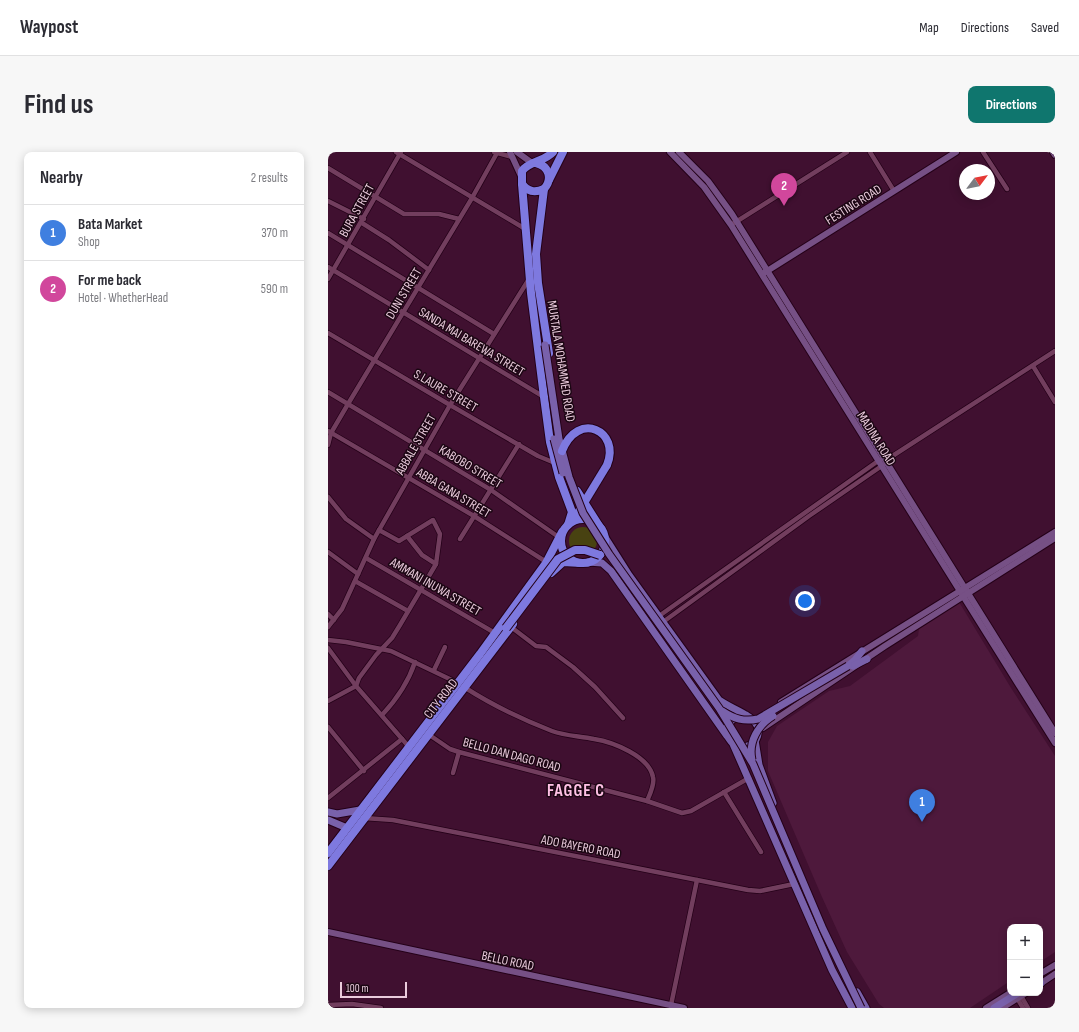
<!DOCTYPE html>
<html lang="en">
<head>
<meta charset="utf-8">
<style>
	:root { --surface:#fff; --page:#f7f7f7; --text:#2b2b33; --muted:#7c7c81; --line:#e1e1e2; --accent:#0f766e }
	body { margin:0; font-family:"Sofia Sans Condensed",sans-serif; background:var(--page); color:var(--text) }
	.controls { position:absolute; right:12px; bottom:12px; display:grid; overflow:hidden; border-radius:8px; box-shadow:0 2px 10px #0003 }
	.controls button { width:36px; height:36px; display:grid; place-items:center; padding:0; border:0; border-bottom:1px solid var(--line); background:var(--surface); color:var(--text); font:20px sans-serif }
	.compass { position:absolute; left:631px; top:12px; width:36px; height:36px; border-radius:50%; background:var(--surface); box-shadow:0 2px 10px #0003; rotate:58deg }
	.scale { position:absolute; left:12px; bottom:10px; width:67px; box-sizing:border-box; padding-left:4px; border:2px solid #eacbdc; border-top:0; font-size:11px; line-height:14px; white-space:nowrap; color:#eacbdc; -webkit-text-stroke:3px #1b0713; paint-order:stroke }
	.you { position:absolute; left:477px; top:449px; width:14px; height:14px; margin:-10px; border:3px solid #fff; border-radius:50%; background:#1a73e8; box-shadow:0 0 0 6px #1a73e833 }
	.badge { display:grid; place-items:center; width:26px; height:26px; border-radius:50%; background:var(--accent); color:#fff; font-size:13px; font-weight:700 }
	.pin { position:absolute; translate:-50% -33px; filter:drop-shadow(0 1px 2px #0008) }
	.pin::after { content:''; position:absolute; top:21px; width:14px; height:12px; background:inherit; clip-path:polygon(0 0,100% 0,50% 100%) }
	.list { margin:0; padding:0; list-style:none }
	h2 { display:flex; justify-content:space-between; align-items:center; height:52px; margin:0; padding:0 16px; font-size:17px }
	h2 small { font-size:13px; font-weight:400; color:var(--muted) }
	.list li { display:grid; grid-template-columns:26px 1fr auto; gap:12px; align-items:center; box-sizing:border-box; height:56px; padding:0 16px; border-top:1px solid var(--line) }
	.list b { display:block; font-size:15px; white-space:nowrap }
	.list p { margin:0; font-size:13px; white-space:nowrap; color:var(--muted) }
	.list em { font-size:13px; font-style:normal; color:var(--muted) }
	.map { position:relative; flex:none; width:727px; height:856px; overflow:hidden; border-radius:8px }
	header { display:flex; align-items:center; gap:24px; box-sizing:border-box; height:56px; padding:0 20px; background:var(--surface); border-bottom:1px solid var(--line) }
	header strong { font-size:19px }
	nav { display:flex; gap:22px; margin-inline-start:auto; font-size:14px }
	.intro { display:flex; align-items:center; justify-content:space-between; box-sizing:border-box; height:96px; padding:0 24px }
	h1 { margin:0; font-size:28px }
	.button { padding:10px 18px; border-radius:8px; background:var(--accent); color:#fff; font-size:14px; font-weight:700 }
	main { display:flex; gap:24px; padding:0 24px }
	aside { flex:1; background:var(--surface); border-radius:8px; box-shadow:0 2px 10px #0003 }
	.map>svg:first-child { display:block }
	.built { fill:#4e193c }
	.green { fill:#484211 }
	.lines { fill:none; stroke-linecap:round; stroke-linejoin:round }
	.street-casing { stroke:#240018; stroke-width:6 }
	.secondary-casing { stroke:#240018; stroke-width:8 }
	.primary-casing { stroke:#240018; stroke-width:9 }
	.highway-casing { stroke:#240018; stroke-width:10 }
	.street { stroke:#723e5e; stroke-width:4.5 }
	.secondary { stroke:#765085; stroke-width:6 }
	.primary { stroke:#7961ab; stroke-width:7 }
	.highway { stroke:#7e79df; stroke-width:8 }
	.primary-bridge-casing { stroke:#240018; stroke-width:9; stroke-linecap:butt }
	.highway-bridge-casing { stroke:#240018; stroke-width:10; stroke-linecap:butt }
	.primary-bridge { stroke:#7961ab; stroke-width:7 }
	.highway-bridge { stroke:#7e79df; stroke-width:8 }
	.labels { text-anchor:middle; stroke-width:3; stroke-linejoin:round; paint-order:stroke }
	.street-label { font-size:13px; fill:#eacbdc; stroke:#1b0713 }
	.district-label { font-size:17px; font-weight:bold; letter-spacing:1px; fill:#ffc1e5; stroke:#1b0713 }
</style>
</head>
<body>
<header>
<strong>Waypost</strong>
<nav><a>Map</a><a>Directions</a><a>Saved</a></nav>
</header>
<div class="intro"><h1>Find us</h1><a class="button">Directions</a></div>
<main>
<aside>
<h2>Nearby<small>2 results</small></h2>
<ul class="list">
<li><span class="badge" style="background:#3f7fe0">1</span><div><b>Bata Market</b><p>Shop</p></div><em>370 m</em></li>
<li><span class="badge" style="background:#d1479c">2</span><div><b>For me back</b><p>Hotel · WhetherHead</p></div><em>590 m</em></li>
</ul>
</aside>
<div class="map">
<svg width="727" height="856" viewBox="0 0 727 856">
	<rect width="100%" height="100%" fill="#401030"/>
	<polygon class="built" points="631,450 683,536 727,604 727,800 712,810 712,775 682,775 682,829 642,856 556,856 551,852 519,800 494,745 440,619 440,590 449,574 501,539 522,534 590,484 591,477"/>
	<circle class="green" cx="255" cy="389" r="14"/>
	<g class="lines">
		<g class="street-casing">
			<g id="street">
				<polyline points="68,0 199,78"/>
				<polyline points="166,0 184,5"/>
				<polyline points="542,0 566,39"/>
				<polyline points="655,0 679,37"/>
				<polyline points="0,16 76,62 111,62 131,67"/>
				<polyline points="0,49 36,67"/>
				<polyline points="34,71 61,88 101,118"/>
				<polyline points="403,73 519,0"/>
				<polyline points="0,81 166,182"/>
				<polyline points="0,115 216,245"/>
				<polyline points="0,127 73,0"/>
				<polyline points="0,181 122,253 210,304 227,311"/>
				<polyline points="705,214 727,250"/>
				<polyline points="0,240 163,338 232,386"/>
				<polyline points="0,279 146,364 220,411"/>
				<polyline points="0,293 3,281 20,252 144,46 169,1"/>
				<polyline points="566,303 727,199"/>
				<polyline points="0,345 18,367 46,387"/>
				<polyline points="79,384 94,403 108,412"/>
				<polyline points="132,387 191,292"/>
				<polyline points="0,400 30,422"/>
				<polyline points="38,406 167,481"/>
				<polyline points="27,429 80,459"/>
				<polyline points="0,462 6,468"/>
				<polyline points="331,464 550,309 566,303 558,311 481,364 335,470"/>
				<polyline points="0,475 14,457 46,387 122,253 201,127"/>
				<polyline points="183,475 208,494 218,495 245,515 267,535 295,566"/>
				<polyline points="0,488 18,490 63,499 130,531"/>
				<polyline points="0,496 28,534 81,595"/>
				<polyline points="106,518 117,495"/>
				<path d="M136,535C164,553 193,567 224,579C237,584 252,584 266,587C285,590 321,604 325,625C327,632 322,642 319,649"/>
				<polyline points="0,549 28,534 31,526 48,503 64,486 72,473 108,412 112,382 105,368 71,389 51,378"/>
				<path d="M54,563C69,547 80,531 87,510"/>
				<polyline points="0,575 36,619"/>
				<polyline points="100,582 122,597 131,600 319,649 354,661 363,659 421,626"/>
				<polyline points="125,621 131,600"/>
				<polyline points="396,640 433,700"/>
				<polyline points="0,646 74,587"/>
				<polyline points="36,666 65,668 420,738 432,739 466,732"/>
				<polyline points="693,844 700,856"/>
				<polyline points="689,846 695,856"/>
				<polyline points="0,853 24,852 53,856"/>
				<polyline points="343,853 369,728"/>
			</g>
		</g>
		<g class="secondary-casing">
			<g id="secondary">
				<polyline points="182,0 193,24"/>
				<polyline points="189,0 204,11"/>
				<polyline points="342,0 376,35 403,73 727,591"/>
				<polyline points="351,0 380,29 404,62 727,581"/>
				<polyline points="725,0 727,3"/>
				<polyline points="436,121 628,0"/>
				<polyline points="453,550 727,380"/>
				<polyline points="435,576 557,494 727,386"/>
				<polyline points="0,780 356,856"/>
				<polyline points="712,822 727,813"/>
				<polyline points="712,832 727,822"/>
				<polyline points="658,856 682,841"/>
				<polyline points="674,856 698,841"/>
			</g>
		</g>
		<g class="primary-casing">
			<g id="primary">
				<path d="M275,382L301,423L391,548C401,556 429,564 430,577C433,600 396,602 399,574L407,565L418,563"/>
				<polyline points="260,410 274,411 283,419 399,584"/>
				<polyline points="520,514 527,508 534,499"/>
				<polyline points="525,514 539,507"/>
				<polyline points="427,588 431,613 445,651"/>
				<polyline points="405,592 504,818 524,856"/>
				<polyline points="0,660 9,662 32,658"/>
				<polyline points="0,668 19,676"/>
				<polyline points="712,831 713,831"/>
				<polyline points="529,840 538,856"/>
				<polyline points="666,856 690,841"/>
			</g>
		</g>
		<g class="highway-casing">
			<g id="highway">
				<path d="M208,11C221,14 225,27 216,37C207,41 200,40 194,32V19C201,9 216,10 225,0"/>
				<polyline points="221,28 235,0"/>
				<polyline points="194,32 203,141 216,245 222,290 231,325 244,360 240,373"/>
				<polyline points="216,37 208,102 210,131 221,201"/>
				<polyline points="249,339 273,377"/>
				<circle cx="255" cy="389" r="22"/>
				<polyline points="245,369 279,313"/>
				<polyline points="223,421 235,410 253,411"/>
				<polyline points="0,701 152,502 218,411 234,380"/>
				<polyline points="0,714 185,472"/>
			</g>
		</g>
		<use href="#street" class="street"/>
		<use href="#secondary" class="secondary"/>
		<use href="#primary" class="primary"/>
		<use href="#highway" class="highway"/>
		<g class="primary-bridge-casing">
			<g id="primary-bridge">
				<polyline points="217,193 231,287 241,325 255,361 281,402 391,556 425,612 495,777 533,856"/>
				<polyline points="226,287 235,321"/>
				<path d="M394,559C406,567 416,570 430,567L520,514"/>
				<path d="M424,608C420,590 430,573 445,564"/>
			</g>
		</g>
		<g class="highway-bridge-casing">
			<g id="highway-bridge">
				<path d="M234,299C250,258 293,279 279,313"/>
				<polyline points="178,476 230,407 247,398 257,398 272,403"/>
			</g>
		</g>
		<use href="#primary-bridge" class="primary-bridge"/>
		<use href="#highway-bridge" class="highway-bridge"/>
	</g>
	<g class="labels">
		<g class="street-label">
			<text transform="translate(525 52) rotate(-32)" y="5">FESTING ROAD</text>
			<text transform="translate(28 58) rotate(-61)" y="5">BURA STREET</text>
			<text transform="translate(75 141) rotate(-59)" y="5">DUNI STREET</text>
			<text transform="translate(144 189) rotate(31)" y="5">SANDA MAI BAREWA STREET</text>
			<text transform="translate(234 209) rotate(81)" y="5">MURTALA MOHAMMED ROAD</text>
			<text transform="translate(118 238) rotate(30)" y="5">S.LAURE STREET</text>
			<text transform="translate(549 286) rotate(58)" y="5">MADINA ROAD</text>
			<text transform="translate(87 292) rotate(-60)" y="5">ABBALE STREET</text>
			<text transform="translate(143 314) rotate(31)" y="5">KABOBO STREET</text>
			<text transform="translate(126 340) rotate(31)" y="5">ABBA GANA STREET</text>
			<text transform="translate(108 434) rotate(30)" y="5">AMMANI INUWA STREET</text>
			<text transform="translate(112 546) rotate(-52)" y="5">CITY ROAD</text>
			<text transform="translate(184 602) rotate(15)" y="5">BELLO DAN DAGO ROAD</text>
			<text transform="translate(253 694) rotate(11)" y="5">ADO BAYERO ROAD</text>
			<text transform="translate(180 808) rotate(12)" y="5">BELLO ROAD</text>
		</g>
		<g class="district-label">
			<text x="248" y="644">FAGGE C</text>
		</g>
	</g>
</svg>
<div class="controls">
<button>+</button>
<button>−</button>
</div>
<svg class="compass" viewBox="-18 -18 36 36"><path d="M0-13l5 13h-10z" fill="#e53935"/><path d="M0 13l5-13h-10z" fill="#7c7c81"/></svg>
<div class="scale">100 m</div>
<div class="you"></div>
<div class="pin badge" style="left:594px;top:670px;background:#3f7fe0">1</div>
<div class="pin badge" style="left:456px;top:54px;background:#d1479c">2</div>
</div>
</main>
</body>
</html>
